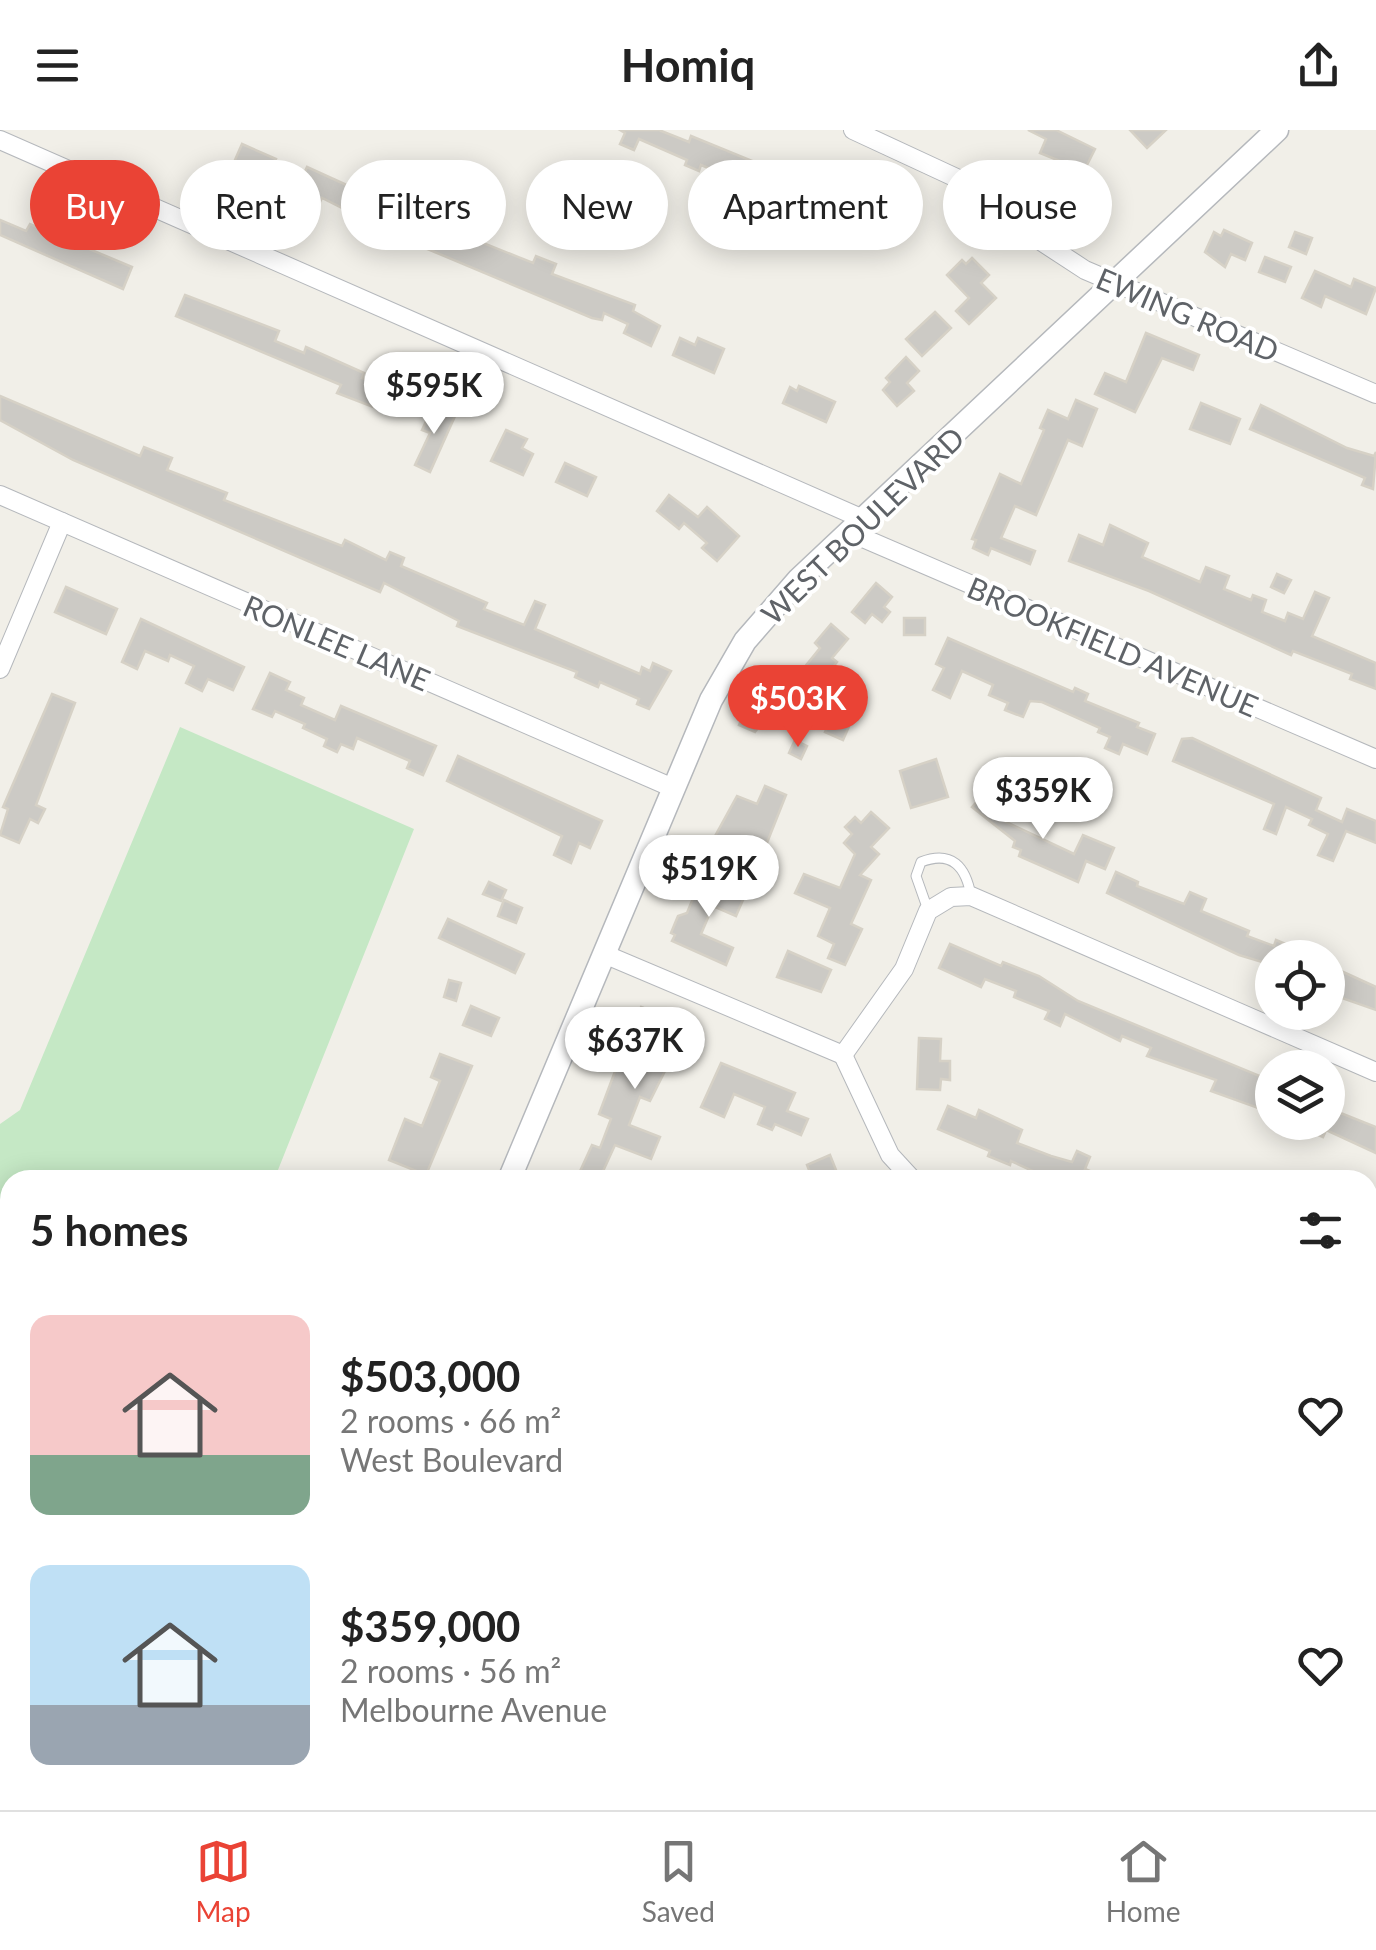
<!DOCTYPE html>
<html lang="en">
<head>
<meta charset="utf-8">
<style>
	:root { --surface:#fff; --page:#f2f2f2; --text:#222; --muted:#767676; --line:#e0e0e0; --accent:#ea4335 }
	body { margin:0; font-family:Lato,sans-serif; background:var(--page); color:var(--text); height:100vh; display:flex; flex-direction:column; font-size:38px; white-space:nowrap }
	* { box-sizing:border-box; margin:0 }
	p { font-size:32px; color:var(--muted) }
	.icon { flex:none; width:55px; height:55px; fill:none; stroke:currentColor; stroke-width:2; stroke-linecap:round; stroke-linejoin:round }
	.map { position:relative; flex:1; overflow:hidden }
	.details { position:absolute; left:0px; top:1040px; width:1378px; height:640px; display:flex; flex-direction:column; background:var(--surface); border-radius:30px 30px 0 0; box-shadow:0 5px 25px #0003 }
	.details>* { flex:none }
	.hud { position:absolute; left:30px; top:30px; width:1318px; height:90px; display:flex; gap:20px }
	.tools { position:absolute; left:1255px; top:810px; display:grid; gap:20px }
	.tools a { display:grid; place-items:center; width:90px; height:90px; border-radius:50%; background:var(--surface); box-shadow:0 5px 25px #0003; font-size:50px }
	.price { position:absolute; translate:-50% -85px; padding:0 22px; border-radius:35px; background:#fff; color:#222; font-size:32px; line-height:65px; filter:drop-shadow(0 2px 5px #0008) }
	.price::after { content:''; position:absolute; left:50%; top:60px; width:30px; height:22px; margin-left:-15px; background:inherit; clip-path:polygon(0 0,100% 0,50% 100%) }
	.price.current { background:var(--accent); color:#fff }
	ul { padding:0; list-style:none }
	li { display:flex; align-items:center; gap:30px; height:250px; padding:0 30px }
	li span { display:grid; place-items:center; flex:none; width:280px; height:200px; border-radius:20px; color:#555 }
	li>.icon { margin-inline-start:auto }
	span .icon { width:120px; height:120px; fill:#fffc; stroke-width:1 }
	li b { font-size:42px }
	h2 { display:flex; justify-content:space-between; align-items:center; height:120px; padding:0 30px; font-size:42px }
	.chip { padding:0 35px; border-radius:45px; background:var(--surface); box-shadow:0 5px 25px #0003; font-size:35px; line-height:90px }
	.chip.current { background:var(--accent); color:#fff }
	header { display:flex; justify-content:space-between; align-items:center; height:130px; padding:0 30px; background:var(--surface); font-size:45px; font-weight:700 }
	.tabs { display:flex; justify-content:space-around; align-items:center; height:140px; border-top:2px solid var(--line); background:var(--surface); font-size:28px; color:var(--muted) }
	.tabs a { display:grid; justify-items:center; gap:5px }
	.tabs .current { color:var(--accent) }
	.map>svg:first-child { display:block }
</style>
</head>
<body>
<header><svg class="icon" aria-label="menu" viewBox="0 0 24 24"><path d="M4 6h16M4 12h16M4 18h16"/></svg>Homiq<svg class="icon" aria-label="share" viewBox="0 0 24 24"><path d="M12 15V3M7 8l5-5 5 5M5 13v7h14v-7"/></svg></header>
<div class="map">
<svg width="1376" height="1680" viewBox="0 0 1376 1680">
	<rect width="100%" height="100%" fill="#f1efe8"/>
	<g fill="#fef7e0">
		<polygon points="0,1659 10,1663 10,1670 25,1670 47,1680 0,1680"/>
		<polygon points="776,1670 824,1670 848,1680 772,1680"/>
	</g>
	<g fill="#c5e8c5">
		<polygon points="180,597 414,699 274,1050 10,1050 10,1411 0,1429 0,994 20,980"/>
		<polygon points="1368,1404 1376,1407 1376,1680 1229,1680 1234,1670 1368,1670"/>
	</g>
	<g fill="#cccac5" stroke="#d6d1c6" stroke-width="2.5">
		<polygon points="620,0 659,0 689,12 691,6 850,71 843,86 830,80 825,92 806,84 808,78 763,60 760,66 731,53 733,48 701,35 699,41 685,35 687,30 639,9 634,20 620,14 625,3"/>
		<polygon points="1028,0 1056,0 1095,19 1084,41 1040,23 1046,9"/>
		<polygon points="1130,0 1166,0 1147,18"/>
		<polygon points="242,14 276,29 265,54 231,39"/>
		<polygon points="307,37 373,67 377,59 385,63 389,56 403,62 400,71 438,87 436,94 533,133 536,126 556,134 552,144 635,175 633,181 660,196 651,216 624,203 628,194 604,183 602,190 592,188 406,110 322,68 320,72 296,62"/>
		<polygon points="705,82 724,90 716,107 697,98"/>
		<polygon points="563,84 580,92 571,112 554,104"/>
		<polygon points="0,90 26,101 30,94 132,137 123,159 0,105"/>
		<polygon points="1224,100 1252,113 1245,130 1231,124 1225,137 1205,122 1214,102 1221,106"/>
		<polygon points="1295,102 1312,108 1306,124 1289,117"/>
		<polygon points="1265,127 1291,137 1285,152 1259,142"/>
		<polygon points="972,128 989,145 981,153 996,168 969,194 956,181 969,168 947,145 962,130 966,134"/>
		<polygon points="1315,141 1351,157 1354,149 1376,158 1366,184 1325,166 1321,177 1302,168"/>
		<polygon points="185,165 279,201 275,211 304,223 306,217 364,243 362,248 382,256 373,277 337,263 341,255 176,186"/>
		<polygon points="935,182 951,198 922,226 906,209"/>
		<polygon points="1146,203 1199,225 1193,240 1162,228 1135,282 1095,264 1105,243 1126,252"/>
		<polygon points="680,208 695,215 698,208 724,219 714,243 673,225"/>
		<polygon points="906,227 919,241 907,253 914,261 897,276 883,260 890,252 886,248"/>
		<polygon points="799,256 835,272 826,292 783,273 790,257 797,261"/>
		<polygon points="0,266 140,326 144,317 172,328 167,340 227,363 224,370 342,416 345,410 386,430 390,422 404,428 401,436 487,473 484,479 524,495 535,471 545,475 535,499 640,544 642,537 650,541 653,533 671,541 649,579 637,574 639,569 600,552 598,557 575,547 577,542 457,496 459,491 384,453 380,462 73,330 0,290"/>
		<polygon points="1076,270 1097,279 1082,316 1068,310 1036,385 1015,376 1001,408 1035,421 1030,434 991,418 988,425 973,418 976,410 972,409 1000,344 1021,354 1044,300 1040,298 1048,280 1068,289"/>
		<polygon points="1201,273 1240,289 1230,314 1190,299"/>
		<polygon points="1261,275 1347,318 1374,326 1376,322 1373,359 1362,355 1365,348 1250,299"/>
		<polygon points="433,276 455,286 430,342 415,335 430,303 422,300"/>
		<polygon points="506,300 527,309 522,318 533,324 523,345 491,331"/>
		<polygon points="565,333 596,347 587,366 556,352"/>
		<polygon points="669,365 698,387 707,377 739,406 717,431 702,418 707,413 684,393 679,399 657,381"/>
		<polygon points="1110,395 1148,413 1142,427 1200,452 1206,437 1229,446 1224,459 1251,470 1253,465 1266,470 1262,482 1285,491 1288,483 1303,489 1315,462 1329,468 1312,506 1376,533 1376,559 1350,549 1352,544 1293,521 1291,525 1149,461 1069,431 1079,405 1103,415"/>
		<polygon points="1277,444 1291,450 1284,463 1271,457"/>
		<polygon points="876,453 892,467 884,477 890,482 882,492 872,484 865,493 852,482"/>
		<polygon points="66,457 117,479 106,504 55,482"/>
		<rect x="904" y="488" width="21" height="17"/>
		<polygon points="141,489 244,537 233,560 208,549 202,561 186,553 194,536 170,525 168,531 145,521 137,539 122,532"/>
		<polygon points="831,494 848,509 832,528 837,532 820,553 806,584 780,573 794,542 799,544 820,518 815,513"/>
		<polygon points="948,508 1073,562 1075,558 1088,564 1085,571 1139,593 1137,597 1155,604 1147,624 1123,614 1119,624 1105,618 1110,607 1098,602 1100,598 1042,572 1030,571 1023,587 1005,580 1008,573 989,565 993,555 962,541 950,568 933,560 944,538 936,534"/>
		<polygon points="270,543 290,552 286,560 304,568 301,575 335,590 341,576 436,616 423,645 407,638 410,631 357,608 353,619 341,614 337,622 324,616 327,609 303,598 305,594 275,581 272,587 253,579"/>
		<polygon points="52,564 75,573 36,675 45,679 38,693 30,689 19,713 0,705 8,679 3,677"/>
		<polygon points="749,572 770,582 755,602 739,595"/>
		<polygon points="836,577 854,585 843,610 825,602"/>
		<polygon points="1192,608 1321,668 1316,680 1342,692 1347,679 1376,691 1376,713 1346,701 1333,731 1318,725 1328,704 1309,695 1312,689 1286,677 1276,704 1264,699 1274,674 1173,631 1182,609"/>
		<polygon points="795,610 807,616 801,629 789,623"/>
		<polygon points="458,626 602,691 590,718 579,713 571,733 554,725 562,706 447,651"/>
		<polygon points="936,629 948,667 911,678 900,641"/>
		<polygon points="765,656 786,665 761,728 743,719 737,732 708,719 737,666 757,674"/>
		<polygon points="988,659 1015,679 1006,692 1074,724 1083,705 1114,718 1105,739 1086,731 1078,752 1019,726 1021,720 1013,717 1015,711 972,677"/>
		<polygon points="871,682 889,698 871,717 879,724 860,745 871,750 851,794 862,799 845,835 828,828 834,814 818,806 830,778 795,763 804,744 840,758 855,724 844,713 852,704 845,697 855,687 861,693"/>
		<polygon points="1116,742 1138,752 1137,756 1184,774 1190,762 1206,769 1201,781 1249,801 1247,806 1274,816 1276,810 1319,828 1272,828 1272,835 1239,825 1107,763"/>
		<polygon points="727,747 749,756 736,786 713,776 701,804 733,818 726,835 672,811 675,805 671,803 678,786 687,783 698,756 719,765"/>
		<polygon points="489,752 506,760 501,771 483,764"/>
		<polygon points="504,770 522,778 516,793 498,786"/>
		<polygon points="448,789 524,824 515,843 439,808"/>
		<polygon points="950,814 1001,836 1003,832 1039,846 1078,871 1272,951 1272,983 1211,961 1216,950 1147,926 1151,918 1122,906 1120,911 1065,884 1060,896 1045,889 1049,881 1014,867 1016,861 985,849 981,857 939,838"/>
		<polygon points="788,821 831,840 821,862 777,847"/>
		<polygon points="1328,835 1376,857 1376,880 1328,863"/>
		<polygon points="449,850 461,853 456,871 444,867"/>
		<polygon points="471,876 499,888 491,906 463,895"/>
		<polygon points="641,877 688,895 650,971 640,967 629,995 660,1007 651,1029 615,1015 599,1050 576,1050 592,1015 600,1018 611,989 599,984 617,936 638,946 651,916 629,907"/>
		<polygon points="919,908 941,909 940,931 950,931 950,950 941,949 940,960 917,959"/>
		<polygon points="440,924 472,936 426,1045 389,1030 405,989 422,996 440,951 431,947"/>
		<polygon points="721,933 795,963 787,981 808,989 801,1005 775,994 772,1000 758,994 765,977 734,964 724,987 701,977"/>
		<polygon points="948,976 976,988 979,980 1022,1000 1017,1013 1051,1026 1072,1032 1077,1021 1090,1027 1085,1039 1111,1050 1052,1050 1011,1031 1010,1035 988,1026 990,1021 938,999"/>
		<polygon points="1328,978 1376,997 1376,1023 1328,1001 1328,996 1323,1007 1290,992 1328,992"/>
		<polygon points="830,1025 840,1050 813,1050 807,1035"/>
	</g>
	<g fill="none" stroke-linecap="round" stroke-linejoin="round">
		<defs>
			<g id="service">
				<path d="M928,780L916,746L921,732C952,720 966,737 971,766"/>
				<polyline points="0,1516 10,1520"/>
				<polyline points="264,1670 291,1680"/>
				<polyline points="375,1670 393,1680"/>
				<polyline points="959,1670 982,1680"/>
				<polyline points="567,1680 569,1670"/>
				<polyline points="789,1680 794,1670"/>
				<polyline points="1056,1680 1060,1670"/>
			</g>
			<g id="minor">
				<polyline points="853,0 965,52 1030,104 1085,140 1376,264"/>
				<polyline points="0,10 863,389"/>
				<polyline points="0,365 673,658"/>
				<polyline points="849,402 1376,629"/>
				<polyline points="0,539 62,392"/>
				<polyline points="604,824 843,925"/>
				<polyline points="843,925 904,839 928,781 951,767 971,766 1376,942"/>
				<polyline points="843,925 890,1025 913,1050"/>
				<polyline points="1368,1249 1376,1253"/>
			</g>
			<g id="tertiary">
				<polyline points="509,1050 711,570 745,511 799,449 1277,0"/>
				<polyline points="245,1680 249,1670"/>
			</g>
		</defs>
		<use href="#service" stroke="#b5b8bc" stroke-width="11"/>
		<use href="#minor" stroke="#b5b8bc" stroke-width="20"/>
		<use href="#tertiary" stroke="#b5b8bc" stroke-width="25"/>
		<polyline stroke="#9cc7a9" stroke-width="2.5" stroke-dasharray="10 5" stroke-linecap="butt" points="443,1680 447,1670"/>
		<use href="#service" stroke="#fff" stroke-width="9"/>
		<use href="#minor" stroke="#fff" stroke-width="18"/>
		<use href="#tertiary" stroke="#fff" stroke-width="22"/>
	</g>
	<g text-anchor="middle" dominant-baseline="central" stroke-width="8" stroke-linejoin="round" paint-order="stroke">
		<g font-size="30" fill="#5f6368" stroke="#fff">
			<text transform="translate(1188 184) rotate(23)">EWING ROAD</text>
			<text transform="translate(862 395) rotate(-44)">WEST BOULEVARD</text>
			<text transform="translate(337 512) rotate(23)">RONLEE LANE</text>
			<text transform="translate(1113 516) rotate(23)">BROOKFIELD AVENUE</text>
		</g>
	</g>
</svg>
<div class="tools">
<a><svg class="icon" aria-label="locate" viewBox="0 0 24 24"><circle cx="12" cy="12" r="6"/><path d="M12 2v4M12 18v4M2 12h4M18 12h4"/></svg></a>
<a><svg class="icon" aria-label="layers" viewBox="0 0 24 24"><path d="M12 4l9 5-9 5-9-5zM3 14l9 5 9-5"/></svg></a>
</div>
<b class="price" style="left:434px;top:307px">$595K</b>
<b class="price current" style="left:798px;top:620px">$503K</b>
<b class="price" style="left:1043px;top:712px">$359K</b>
<b class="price" style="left:709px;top:790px">$519K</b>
<b class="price" style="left:635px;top:962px">$637K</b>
<div class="hud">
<a class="chip current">Buy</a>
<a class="chip">Rent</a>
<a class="chip">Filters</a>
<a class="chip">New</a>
<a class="chip">Apartment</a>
<a class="chip">House</a>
</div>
<section class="details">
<h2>5 homes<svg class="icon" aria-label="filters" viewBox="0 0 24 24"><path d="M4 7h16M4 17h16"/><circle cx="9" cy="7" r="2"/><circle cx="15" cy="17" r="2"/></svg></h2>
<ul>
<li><span style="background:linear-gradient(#f6c9c9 70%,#7fa58c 0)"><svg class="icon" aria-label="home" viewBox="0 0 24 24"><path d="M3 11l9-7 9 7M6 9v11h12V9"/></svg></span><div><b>$503,000</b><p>2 rooms · 66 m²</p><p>West Boulevard</p></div><svg class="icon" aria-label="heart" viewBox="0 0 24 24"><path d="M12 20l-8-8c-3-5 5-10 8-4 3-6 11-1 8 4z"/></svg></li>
<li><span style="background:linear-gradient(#bfe0f5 70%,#9aa5b1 0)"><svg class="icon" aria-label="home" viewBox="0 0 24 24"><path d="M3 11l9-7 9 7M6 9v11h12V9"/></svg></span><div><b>$359,000</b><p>2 rooms · 56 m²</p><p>Melbourne Avenue</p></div><svg class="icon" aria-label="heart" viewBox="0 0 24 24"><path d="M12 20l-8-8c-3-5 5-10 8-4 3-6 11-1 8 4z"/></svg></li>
</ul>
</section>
</div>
<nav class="tabs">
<a class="current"><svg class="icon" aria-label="map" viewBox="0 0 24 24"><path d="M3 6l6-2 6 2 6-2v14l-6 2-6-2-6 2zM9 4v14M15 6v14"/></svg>Map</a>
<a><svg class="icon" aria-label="saved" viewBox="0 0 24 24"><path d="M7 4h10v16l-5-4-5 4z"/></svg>Saved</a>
<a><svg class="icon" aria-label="home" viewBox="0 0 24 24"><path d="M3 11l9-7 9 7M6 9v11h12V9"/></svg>Home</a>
</nav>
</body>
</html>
